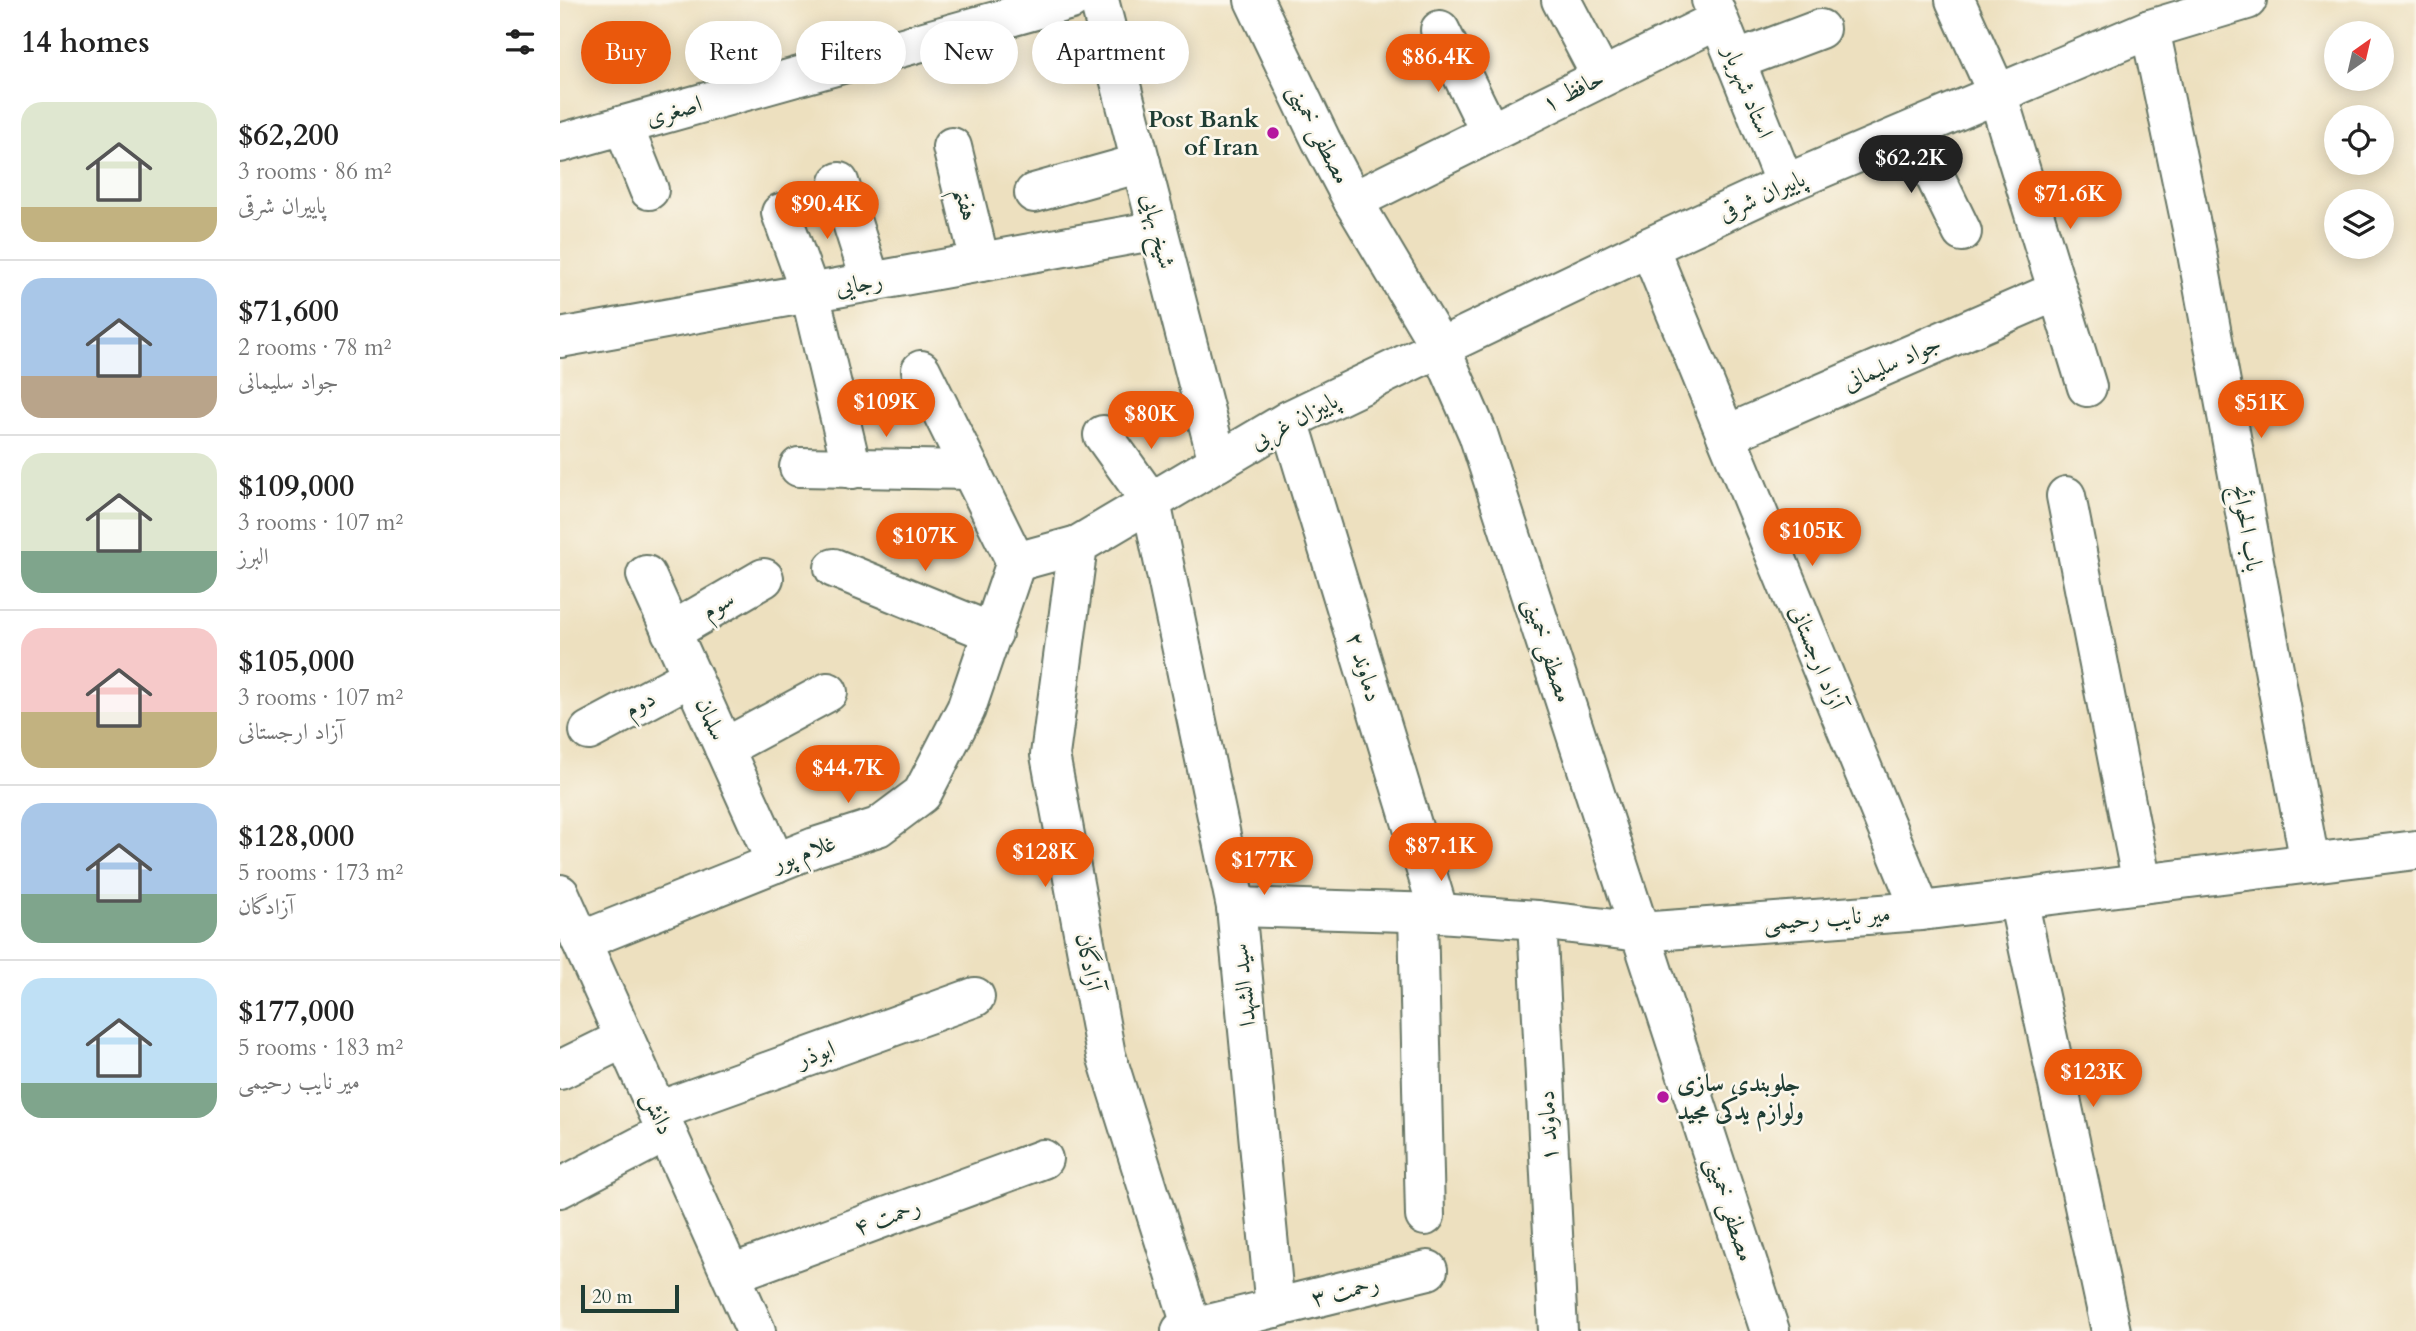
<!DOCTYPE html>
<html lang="en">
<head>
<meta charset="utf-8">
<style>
	:root { --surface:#fff; --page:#f2f2f2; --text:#222; --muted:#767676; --line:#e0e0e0; --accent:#ea580c }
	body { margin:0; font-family:Cardo,Amiri,serif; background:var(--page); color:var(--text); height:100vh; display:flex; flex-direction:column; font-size:26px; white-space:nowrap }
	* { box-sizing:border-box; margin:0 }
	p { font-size:23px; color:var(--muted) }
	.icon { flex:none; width:38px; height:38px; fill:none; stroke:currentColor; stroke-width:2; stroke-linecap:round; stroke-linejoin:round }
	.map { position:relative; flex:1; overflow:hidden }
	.drawer { display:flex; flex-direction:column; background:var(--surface); width:560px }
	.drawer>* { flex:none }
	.banner { position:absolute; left:21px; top:21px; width:665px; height:63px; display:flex; gap:14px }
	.needle { width:46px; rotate:34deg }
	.buttons { position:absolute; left:1764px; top:21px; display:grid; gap:14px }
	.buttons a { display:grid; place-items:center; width:70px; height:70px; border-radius:50%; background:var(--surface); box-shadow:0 4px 18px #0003; font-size:35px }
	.scale { position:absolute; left:21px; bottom:18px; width:98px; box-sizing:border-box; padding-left:7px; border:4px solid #1f3d34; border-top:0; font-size:19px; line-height:24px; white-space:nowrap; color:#1f3d34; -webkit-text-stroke:5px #fbf7ec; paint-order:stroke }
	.price { position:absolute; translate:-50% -60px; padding:0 16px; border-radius:24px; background:var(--accent); color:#fff; font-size:23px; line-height:46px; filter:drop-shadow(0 2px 4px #0008) }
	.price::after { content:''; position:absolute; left:50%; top:42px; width:21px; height:16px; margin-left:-10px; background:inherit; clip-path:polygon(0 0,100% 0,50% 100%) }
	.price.current { background:#222; color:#fff }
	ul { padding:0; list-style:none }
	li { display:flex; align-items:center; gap:21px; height:175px; padding:0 21px }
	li+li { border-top:2px solid var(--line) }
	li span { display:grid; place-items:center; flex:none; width:196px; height:140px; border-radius:21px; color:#555 }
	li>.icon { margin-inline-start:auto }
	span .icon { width:84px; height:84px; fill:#fffc; stroke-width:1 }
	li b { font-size:30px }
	h2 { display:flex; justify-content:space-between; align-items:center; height:84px; padding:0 21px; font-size:30px }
	.tag { padding:0 24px; border-radius:32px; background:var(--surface); box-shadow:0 4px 18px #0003; font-size:24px; line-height:63px }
	.tag.current { background:var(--accent); color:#fff }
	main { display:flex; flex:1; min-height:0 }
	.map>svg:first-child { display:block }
</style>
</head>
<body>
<main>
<section class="drawer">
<h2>14 homes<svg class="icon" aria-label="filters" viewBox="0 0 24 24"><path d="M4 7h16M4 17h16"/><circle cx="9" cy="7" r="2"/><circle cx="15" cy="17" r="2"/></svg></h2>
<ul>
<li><span style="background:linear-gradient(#dfe7d0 75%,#c2b280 0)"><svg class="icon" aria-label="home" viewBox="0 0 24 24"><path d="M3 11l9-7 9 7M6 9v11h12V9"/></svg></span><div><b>$62,200</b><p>3 rooms · 86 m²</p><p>پاییران شرقی</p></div></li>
<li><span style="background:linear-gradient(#a9c7e8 70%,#b9a48a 0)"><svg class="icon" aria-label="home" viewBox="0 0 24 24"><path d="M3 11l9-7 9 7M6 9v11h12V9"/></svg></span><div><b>$71,600</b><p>2 rooms · 78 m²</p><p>جواد سلیمانی</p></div></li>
<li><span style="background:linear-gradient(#dfe7d0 70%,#7fa58c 0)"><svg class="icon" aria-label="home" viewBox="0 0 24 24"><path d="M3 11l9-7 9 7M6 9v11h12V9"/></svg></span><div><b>$109,000</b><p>3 rooms · 107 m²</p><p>البرز</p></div></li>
<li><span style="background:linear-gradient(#f6c9c9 60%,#c2b280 0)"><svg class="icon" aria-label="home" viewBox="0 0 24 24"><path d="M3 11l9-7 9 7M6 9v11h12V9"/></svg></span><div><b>$105,000</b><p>3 rooms · 107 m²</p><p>آزاد ارجستانی</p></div></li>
<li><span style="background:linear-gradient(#a9c7e8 65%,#7fa58c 0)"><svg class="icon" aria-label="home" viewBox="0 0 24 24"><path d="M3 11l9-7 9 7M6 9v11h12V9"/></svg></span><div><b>$128,000</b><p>5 rooms · 173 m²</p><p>آزادگان</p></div></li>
<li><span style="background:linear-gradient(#bfe0f5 75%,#7fa58c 0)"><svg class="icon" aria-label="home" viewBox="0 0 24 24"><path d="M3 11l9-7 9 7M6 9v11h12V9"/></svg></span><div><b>$177,000</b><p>5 rooms · 183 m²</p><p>میر نایب رحیمی</p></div></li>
</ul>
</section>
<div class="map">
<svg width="1856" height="1331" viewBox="0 0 1856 1331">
	<rect width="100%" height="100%" fill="#fbf7ec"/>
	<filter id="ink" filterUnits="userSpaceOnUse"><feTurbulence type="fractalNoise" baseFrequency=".0143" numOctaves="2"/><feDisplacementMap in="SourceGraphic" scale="14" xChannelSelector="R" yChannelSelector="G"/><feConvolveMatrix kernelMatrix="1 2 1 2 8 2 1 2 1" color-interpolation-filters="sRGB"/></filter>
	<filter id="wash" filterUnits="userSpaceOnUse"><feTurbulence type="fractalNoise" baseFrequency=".00686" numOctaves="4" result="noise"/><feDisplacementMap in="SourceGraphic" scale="28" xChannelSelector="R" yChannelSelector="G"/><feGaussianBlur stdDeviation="1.57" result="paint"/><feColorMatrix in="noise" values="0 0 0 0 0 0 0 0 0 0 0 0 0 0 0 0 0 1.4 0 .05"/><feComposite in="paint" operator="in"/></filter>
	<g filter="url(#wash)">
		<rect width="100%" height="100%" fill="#ede0bf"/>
	</g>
	<g filter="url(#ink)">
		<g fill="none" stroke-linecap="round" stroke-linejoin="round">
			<defs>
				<g id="minor">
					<polyline points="539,0 658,462"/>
					<polyline points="1001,0 1041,76"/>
					<polyline points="1151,0 1225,184"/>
					<polyline points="1395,0 1437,93 1527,387"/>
					<polyline points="1590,29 1636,248 1750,863"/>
					<polyline points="880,30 930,132"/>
					<polyline points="1175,61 1260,29"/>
					<polyline points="63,125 89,190"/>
					<polyline points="1353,131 1402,232"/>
					<polyline points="0,143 511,0"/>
					<polyline points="392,147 420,262"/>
					<polyline points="279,182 311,282"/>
					<polyline points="474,193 581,163"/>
					<polyline points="793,201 1158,20"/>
					<polyline points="221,213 250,293 292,469"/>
					<polyline points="1089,247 1361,911"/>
					<polyline points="0,338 598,230"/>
					<polyline points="361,370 456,562"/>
					<polyline points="729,420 879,913"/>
					<polyline points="543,435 591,502 676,907 715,1308"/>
					<polyline points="1166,435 1497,291"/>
					<polyline points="239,467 411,470"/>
					<polyline points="1506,496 1582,884"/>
					<polyline points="456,562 518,545"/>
					<polyline points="274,568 433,633"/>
					<polyline points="86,575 216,863"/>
					<polyline points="111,632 204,578"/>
					<polyline points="29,731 132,676"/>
					<polyline points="164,748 268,692"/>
					<polyline points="0,894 196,1331"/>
					<polyline points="1458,899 1551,1331"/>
					<polyline points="676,907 879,913 977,920 1080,932 1361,911 1856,850"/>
					<polyline points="858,914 865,1216"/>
					<polyline points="977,920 998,1331"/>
					<polyline points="21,941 255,847 318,827 362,794 406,709 456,562"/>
					<polyline points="0,1070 65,1038"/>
					<polyline points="98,1111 415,997"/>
					<polyline points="0,1188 107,1132"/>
					<polyline points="171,1274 483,1159"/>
					<polyline points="632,1328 546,1055 490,755 518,545 729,420 1089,247 1225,184 1590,29 1687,0"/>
					<polyline points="621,1331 868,1270"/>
				</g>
				<polyline id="major" points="694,0 761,140 793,201 881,349 918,434 1210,1331"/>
			</defs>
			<use href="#minor" stroke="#677665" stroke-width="42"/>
			<use href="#major" stroke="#677665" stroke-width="42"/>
			<use href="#minor" stroke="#fff" stroke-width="38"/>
			<use href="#major" stroke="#fff" stroke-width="38"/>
		</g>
	</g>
	<g fill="#b5179e" stroke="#fbf7ec" stroke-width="2.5">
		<circle cx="713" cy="133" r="7"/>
		<circle cx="1103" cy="1097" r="7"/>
	</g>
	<g text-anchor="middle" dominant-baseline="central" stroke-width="5" stroke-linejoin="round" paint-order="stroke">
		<g font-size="24" fill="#1f3d34" stroke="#fbf7ec">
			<text transform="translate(1013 91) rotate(-27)">حافظ ۱</text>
			<text transform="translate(1188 92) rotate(68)">استاد شهریار</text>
			<text transform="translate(114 111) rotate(-16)">اصغری</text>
			<text transform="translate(759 134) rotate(63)">مصطفی خمینی</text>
			<text transform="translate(1202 196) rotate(-24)">پاییران شرقی</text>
			<text transform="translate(406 204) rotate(76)">هفتم</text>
			<text transform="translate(598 231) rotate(76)">شیخ بهایی</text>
			<text transform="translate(299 284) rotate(-10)">رجایی</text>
			<text transform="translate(1332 363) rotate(-24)">جواد سلیمانی</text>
			<text transform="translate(734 421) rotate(-28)">پاییزان غربی</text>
			<text transform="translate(1687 528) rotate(80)">باب الحوائج</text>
			<text transform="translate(158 605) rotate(-30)">سوم</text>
			<text transform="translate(988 650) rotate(72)">مصطفی خمینی</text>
			<text transform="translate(1257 657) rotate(68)">آزاد ارجستانی</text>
			<text transform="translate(804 667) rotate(73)">دماوند ۲</text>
			<text transform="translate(80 704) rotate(-28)">دوم</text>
			<text transform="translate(151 719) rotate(66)">سلمان</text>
			<text transform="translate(244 853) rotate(-20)">غلام پور</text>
			<text transform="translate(1267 918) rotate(-4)">میر نایب رحیمی</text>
			<text transform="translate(529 962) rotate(79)">آزادگان</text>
			<text transform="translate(684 985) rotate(-96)">سید الشهدا</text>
			<text transform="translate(256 1054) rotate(-20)">ابوذر</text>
			<text transform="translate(98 1113) rotate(66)">دانش</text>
			<text transform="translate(988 1126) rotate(-93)">دماوند ۱</text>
			<text transform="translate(1170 1209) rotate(72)">مصطفی خمینی</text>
			<text transform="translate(327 1217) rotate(-20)">رحمت ۴</text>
			<text transform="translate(785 1291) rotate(-14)">رحمت ۳</text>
		</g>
		<g font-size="24" font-weight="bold" fill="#1f3d34" stroke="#fbf7ec" text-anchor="end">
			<text x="699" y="119">Post Bank<tspan x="699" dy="28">of Iran</tspan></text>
			<text x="1117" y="1083" text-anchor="start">جلوبندی سازی<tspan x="1117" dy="28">ولوازم یدکی مجید</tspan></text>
		</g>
	</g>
</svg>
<div class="buttons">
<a><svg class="needle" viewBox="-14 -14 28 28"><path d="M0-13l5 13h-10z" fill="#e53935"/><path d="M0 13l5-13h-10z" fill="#767676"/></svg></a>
<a><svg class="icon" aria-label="locate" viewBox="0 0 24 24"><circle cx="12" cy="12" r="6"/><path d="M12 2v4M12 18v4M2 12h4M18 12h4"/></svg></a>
<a><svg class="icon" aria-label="layers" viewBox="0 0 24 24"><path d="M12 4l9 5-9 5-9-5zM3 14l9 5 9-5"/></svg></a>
</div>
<div class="scale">20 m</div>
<b class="price" style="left:878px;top:94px">$86.4K</b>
<b class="price current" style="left:1351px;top:195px">$62.2K</b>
<b class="price" style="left:1510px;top:231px">$71.6K</b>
<b class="price" style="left:267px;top:241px">$90.4K</b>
<b class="price" style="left:326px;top:439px">$109K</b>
<b class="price" style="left:1701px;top:440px">$51K</b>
<b class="price" style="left:591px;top:451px">$80K</b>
<b class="price" style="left:1252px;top:568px">$105K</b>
<b class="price" style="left:365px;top:573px">$107K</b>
<b class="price" style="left:288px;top:805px">$44.7K</b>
<b class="price" style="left:881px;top:883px">$87.1K</b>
<b class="price" style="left:485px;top:889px">$128K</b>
<b class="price" style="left:704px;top:897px">$177K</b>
<b class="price" style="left:1533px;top:1109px">$123K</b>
<div class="banner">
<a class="tag current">Buy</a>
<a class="tag">Rent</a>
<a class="tag">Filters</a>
<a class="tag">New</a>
<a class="tag">Apartment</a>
</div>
</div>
</main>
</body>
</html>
